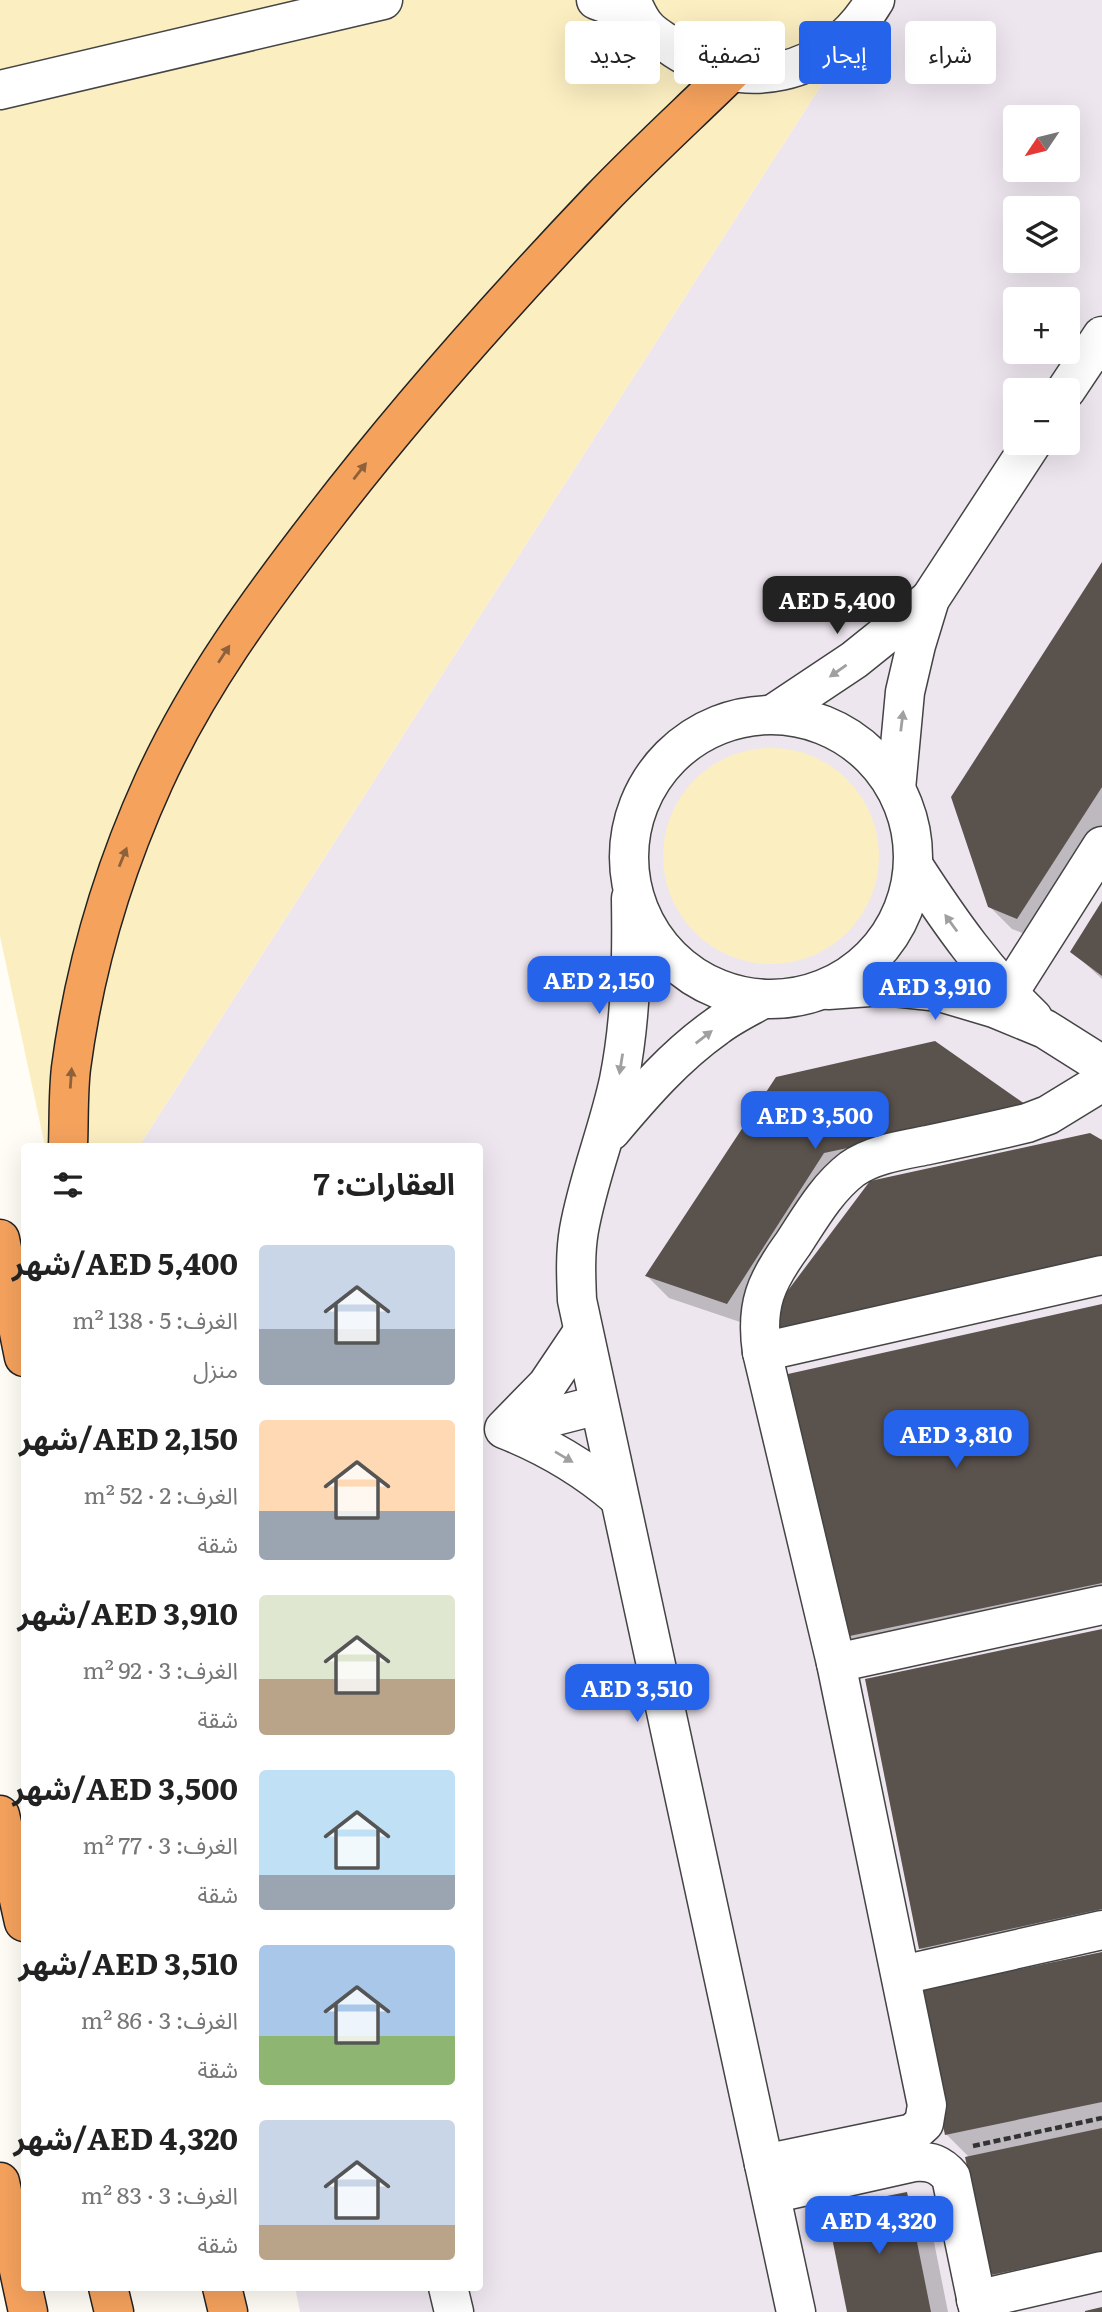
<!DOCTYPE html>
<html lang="ar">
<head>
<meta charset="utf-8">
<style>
	:root { --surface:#fff; --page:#f6f6f6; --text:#222; --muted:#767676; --accent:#2563eb }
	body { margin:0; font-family:Literata,"Noto Sans Arabic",serif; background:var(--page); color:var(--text); direction:rtl; height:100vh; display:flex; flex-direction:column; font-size:26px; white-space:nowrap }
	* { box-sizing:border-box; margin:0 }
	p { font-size:23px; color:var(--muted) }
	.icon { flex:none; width:38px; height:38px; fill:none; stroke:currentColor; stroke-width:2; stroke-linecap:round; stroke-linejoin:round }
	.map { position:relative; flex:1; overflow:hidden; direction:ltr }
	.sheet { position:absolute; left:21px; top:1143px; width:462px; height:1148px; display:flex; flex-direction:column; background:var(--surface); border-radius:7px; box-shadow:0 7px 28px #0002; direction:rtl }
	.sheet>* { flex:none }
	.top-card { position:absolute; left:504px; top:21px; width:492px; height:63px; direction:rtl; display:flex; gap:14px }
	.needle { width:46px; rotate:235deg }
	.fabs { position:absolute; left:1003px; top:105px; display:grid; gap:14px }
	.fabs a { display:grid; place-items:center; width:77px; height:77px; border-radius:7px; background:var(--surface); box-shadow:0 7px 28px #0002; font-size:35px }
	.price { position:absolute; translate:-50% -60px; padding:0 16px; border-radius:14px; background:var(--accent); color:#fff; font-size:23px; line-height:46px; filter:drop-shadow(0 2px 4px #0008) }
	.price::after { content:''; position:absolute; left:50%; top:42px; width:21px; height:16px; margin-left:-10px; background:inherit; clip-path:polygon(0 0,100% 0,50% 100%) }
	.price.on { background:#222; color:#fff }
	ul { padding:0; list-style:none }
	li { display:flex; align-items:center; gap:21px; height:175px; padding:0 28px }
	li span { display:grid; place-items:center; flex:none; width:196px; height:140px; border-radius:7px; color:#555 }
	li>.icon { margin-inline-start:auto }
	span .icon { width:84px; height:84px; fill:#fffc; stroke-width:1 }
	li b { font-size:30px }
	h2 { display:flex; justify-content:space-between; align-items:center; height:84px; padding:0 28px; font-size:30px }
	.tag { padding:0 24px; border-radius:7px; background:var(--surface); box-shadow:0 7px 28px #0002; font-size:24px; line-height:63px }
	.tag.on { background:var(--accent); color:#fff }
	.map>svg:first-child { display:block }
</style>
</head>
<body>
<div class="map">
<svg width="1102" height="2312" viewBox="0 0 1102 2312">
	<rect width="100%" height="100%" fill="#fffdf5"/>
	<path fill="#eee6ef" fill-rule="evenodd" d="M876,0H1102V2312H300L295,2287H480V1146H139ZM1015,117H1068V170H1015ZM1015,208H1068V261H1015ZM1015,299H1068V352H1015ZM1015,390H1068V443H1015Z"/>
	<g fill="#fbeec1">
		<polygon points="0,0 876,0 139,1146 45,1146 0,936"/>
		<circle cx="771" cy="856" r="108"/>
	</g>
	<g fill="#0003">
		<polygon points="1102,565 1102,844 1040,940 1012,929 989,906"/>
		<polygon points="1102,904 1102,979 1072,951"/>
		<polygon points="934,1043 749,1325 669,1298 647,1276"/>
		<polygon points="1102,1306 1102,1609 864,1659 842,1637"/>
		<polygon points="1102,1631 1102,1936 943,1971 921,1948"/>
		<polygon points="1102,1953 1102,2278 1015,2297 992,2274 970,2158 946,2134"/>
		<polygon points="906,2194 929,2217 948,2312 849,2312"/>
	</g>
	<g fill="#5a524d">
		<polygon points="1102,562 1102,787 1017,919 988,907 951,797"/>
		<polygon points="1102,901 1102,976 1070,952"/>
		<polygon points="935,1041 1032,1109 824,1153 727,1304 645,1276 776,1077"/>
		<polygon points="1090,1133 1102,1140 1102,1263 780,1329 774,1309 870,1181"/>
		<polygon points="1102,1304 1102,1583 840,1638 779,1376"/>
		<polygon points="1102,1629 1102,1909 919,1949 865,1679"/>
		<polygon points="1102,1952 1102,2102 945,2135 914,1991"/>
		<polygon points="1102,2128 1102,2252 991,2275 965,2157"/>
		<polygon points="907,2192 931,2312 847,2312 826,2208"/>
		<polygon points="1102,2307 1102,2312 1085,2312 1085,2311"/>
	</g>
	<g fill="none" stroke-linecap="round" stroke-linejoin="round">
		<defs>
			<g id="minor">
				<polyline points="596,0 607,4 645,27"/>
				<path d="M631,0C635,9 640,21 647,28C652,34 661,39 668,44C740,97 830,77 875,0"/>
				<polyline points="0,90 383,0"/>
				<polyline points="1066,390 1102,336"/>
				<polyline points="773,714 854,660 930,599"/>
				<circle cx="771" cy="857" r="142"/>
				<polyline points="896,789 905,692 916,645 930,599 1032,443"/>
				<path d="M915,868C950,922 986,973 1033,1018"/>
				<path d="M631,898C632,959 631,1020 619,1080C608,1131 588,1179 579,1230C575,1253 576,1276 577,1300L796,2312"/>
				<polyline points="828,990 884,986 940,992 994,1008 1045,1029 1102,1065"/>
				<polyline points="1008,994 1102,846"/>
				<path d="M611,1131C643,1093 675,1056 716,1027C730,1016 747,1008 763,999"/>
				<path d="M582,1333L547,1385L504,1429C547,1446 583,1467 618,1497"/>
				<polyline points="762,1352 1102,1275"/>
				<polyline points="505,1429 598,1405"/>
				<polyline points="836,1663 1102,1605"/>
				<polyline points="902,1975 1102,1930"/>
				<path d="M764,2164L913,2133L924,2123L927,2105L836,1663L762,1352C755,1305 766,1281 793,1244C810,1218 827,1188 852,1169C873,1154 903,1150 928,1145C961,1138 994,1131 1027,1123L1048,1115L1102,1082"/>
				<path d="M771,2194L914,2162C931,2161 940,2164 951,2177L979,2312"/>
				<polyline points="448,2287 454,2312"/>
				<polyline points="976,2300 1102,2271"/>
			</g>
			<g id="highway">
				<path d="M68,1146C69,1121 68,1094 71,1068C84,970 113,871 154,781C198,685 258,603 323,519C409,407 503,302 600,200C642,156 687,115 731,72"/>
				<polyline points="0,1239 24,1357"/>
				<polyline points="0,1815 24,1922"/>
				<polyline points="0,2182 28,2312"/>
				<polyline points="108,2287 114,2312"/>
				<polyline points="222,2287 228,2312"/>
			</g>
		</defs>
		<use href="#minor" stroke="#444" stroke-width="41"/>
		<use href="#highway" stroke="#222" stroke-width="41"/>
		<polyline stroke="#333" stroke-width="4.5" stroke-dasharray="7 3.5" stroke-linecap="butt" points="973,2146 1102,2118"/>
		<use href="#minor" stroke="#fff" stroke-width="38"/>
		<use href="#highway" stroke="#f5a25d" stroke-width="38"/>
	</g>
	<defs><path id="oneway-solid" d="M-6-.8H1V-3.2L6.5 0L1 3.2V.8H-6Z" transform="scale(1.75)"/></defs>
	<g fill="#8e613b">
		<use href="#oneway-solid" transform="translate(360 471) rotate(-52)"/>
		<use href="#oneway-solid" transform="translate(224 654) rotate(-57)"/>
		<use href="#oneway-solid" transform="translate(123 857) rotate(-68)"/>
		<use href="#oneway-solid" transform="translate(71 1078) rotate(-86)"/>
	</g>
	<g fill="#a0a0a0">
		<use href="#oneway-solid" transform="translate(838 671) rotate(145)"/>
		<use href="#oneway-solid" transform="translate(902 721) rotate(-83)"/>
		<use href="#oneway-solid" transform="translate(951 923) rotate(-126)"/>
		<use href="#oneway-solid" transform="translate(704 1037) rotate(-38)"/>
		<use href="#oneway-solid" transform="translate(621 1064) rotate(99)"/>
		<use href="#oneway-solid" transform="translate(564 1457) rotate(31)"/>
	</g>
</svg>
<div class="fabs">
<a><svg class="needle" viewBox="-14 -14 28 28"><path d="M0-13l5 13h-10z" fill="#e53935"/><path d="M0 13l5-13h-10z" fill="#767676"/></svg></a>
<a><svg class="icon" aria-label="layers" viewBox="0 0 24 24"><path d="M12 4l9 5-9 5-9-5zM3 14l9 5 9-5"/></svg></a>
<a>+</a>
<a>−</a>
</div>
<b class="price on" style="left:837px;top:636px">AED 5,400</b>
<b class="price" style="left:599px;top:1016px">AED 2,150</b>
<b class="price" style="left:935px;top:1022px">AED 3,910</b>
<b class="price" style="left:815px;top:1151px">AED 3,500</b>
<b class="price" style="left:956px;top:1470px">AED 3,810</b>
<b class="price" style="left:637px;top:1724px">AED 3,510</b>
<b class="price" style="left:879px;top:2256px">AED 4,320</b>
<div class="top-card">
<a class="tag">شراء</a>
<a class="tag on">إيجار</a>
<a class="tag">تصفية</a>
<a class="tag">جديد</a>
</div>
<section class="sheet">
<h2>العقارات: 7<svg class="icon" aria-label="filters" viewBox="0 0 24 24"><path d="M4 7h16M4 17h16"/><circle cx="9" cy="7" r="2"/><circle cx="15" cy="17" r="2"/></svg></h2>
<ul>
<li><span style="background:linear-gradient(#c9d6e8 60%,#9aa5b1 0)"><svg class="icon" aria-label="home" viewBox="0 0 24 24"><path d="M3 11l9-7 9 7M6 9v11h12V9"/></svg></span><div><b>AED 5,400/شهر</b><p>الغرف: 5 · 138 m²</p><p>منزل</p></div></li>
<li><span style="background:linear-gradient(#ffd9b3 65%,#9aa5b1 0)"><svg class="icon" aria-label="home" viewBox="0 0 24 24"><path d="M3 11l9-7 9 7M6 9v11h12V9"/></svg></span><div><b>AED 2,150/شهر</b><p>الغرف: 2 · 52 m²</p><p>شقة</p></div></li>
<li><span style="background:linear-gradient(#dfe7d0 60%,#b9a48a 0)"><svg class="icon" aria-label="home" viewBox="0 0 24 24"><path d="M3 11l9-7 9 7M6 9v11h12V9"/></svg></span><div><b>AED 3,910/شهر</b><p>الغرف: 3 · 92 m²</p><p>شقة</p></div></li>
<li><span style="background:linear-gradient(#bfe0f5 75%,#9aa5b1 0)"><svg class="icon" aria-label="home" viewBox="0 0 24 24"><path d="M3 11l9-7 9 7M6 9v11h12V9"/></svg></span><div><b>AED 3,500/شهر</b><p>الغرف: 3 · 77 m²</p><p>شقة</p></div></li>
<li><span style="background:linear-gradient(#a9c7e8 65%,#8fb573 0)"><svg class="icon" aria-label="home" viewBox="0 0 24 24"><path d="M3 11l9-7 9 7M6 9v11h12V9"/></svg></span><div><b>AED 3,510/شهر</b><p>الغرف: 3 · 86 m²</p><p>شقة</p></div></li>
<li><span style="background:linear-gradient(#c9d6e8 75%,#b9a48a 0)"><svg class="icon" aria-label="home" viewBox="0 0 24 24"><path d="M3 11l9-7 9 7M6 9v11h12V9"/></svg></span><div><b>AED 4,320/شهر</b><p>الغرف: 3 · 83 m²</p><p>شقة</p></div></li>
</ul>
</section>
</div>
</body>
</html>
